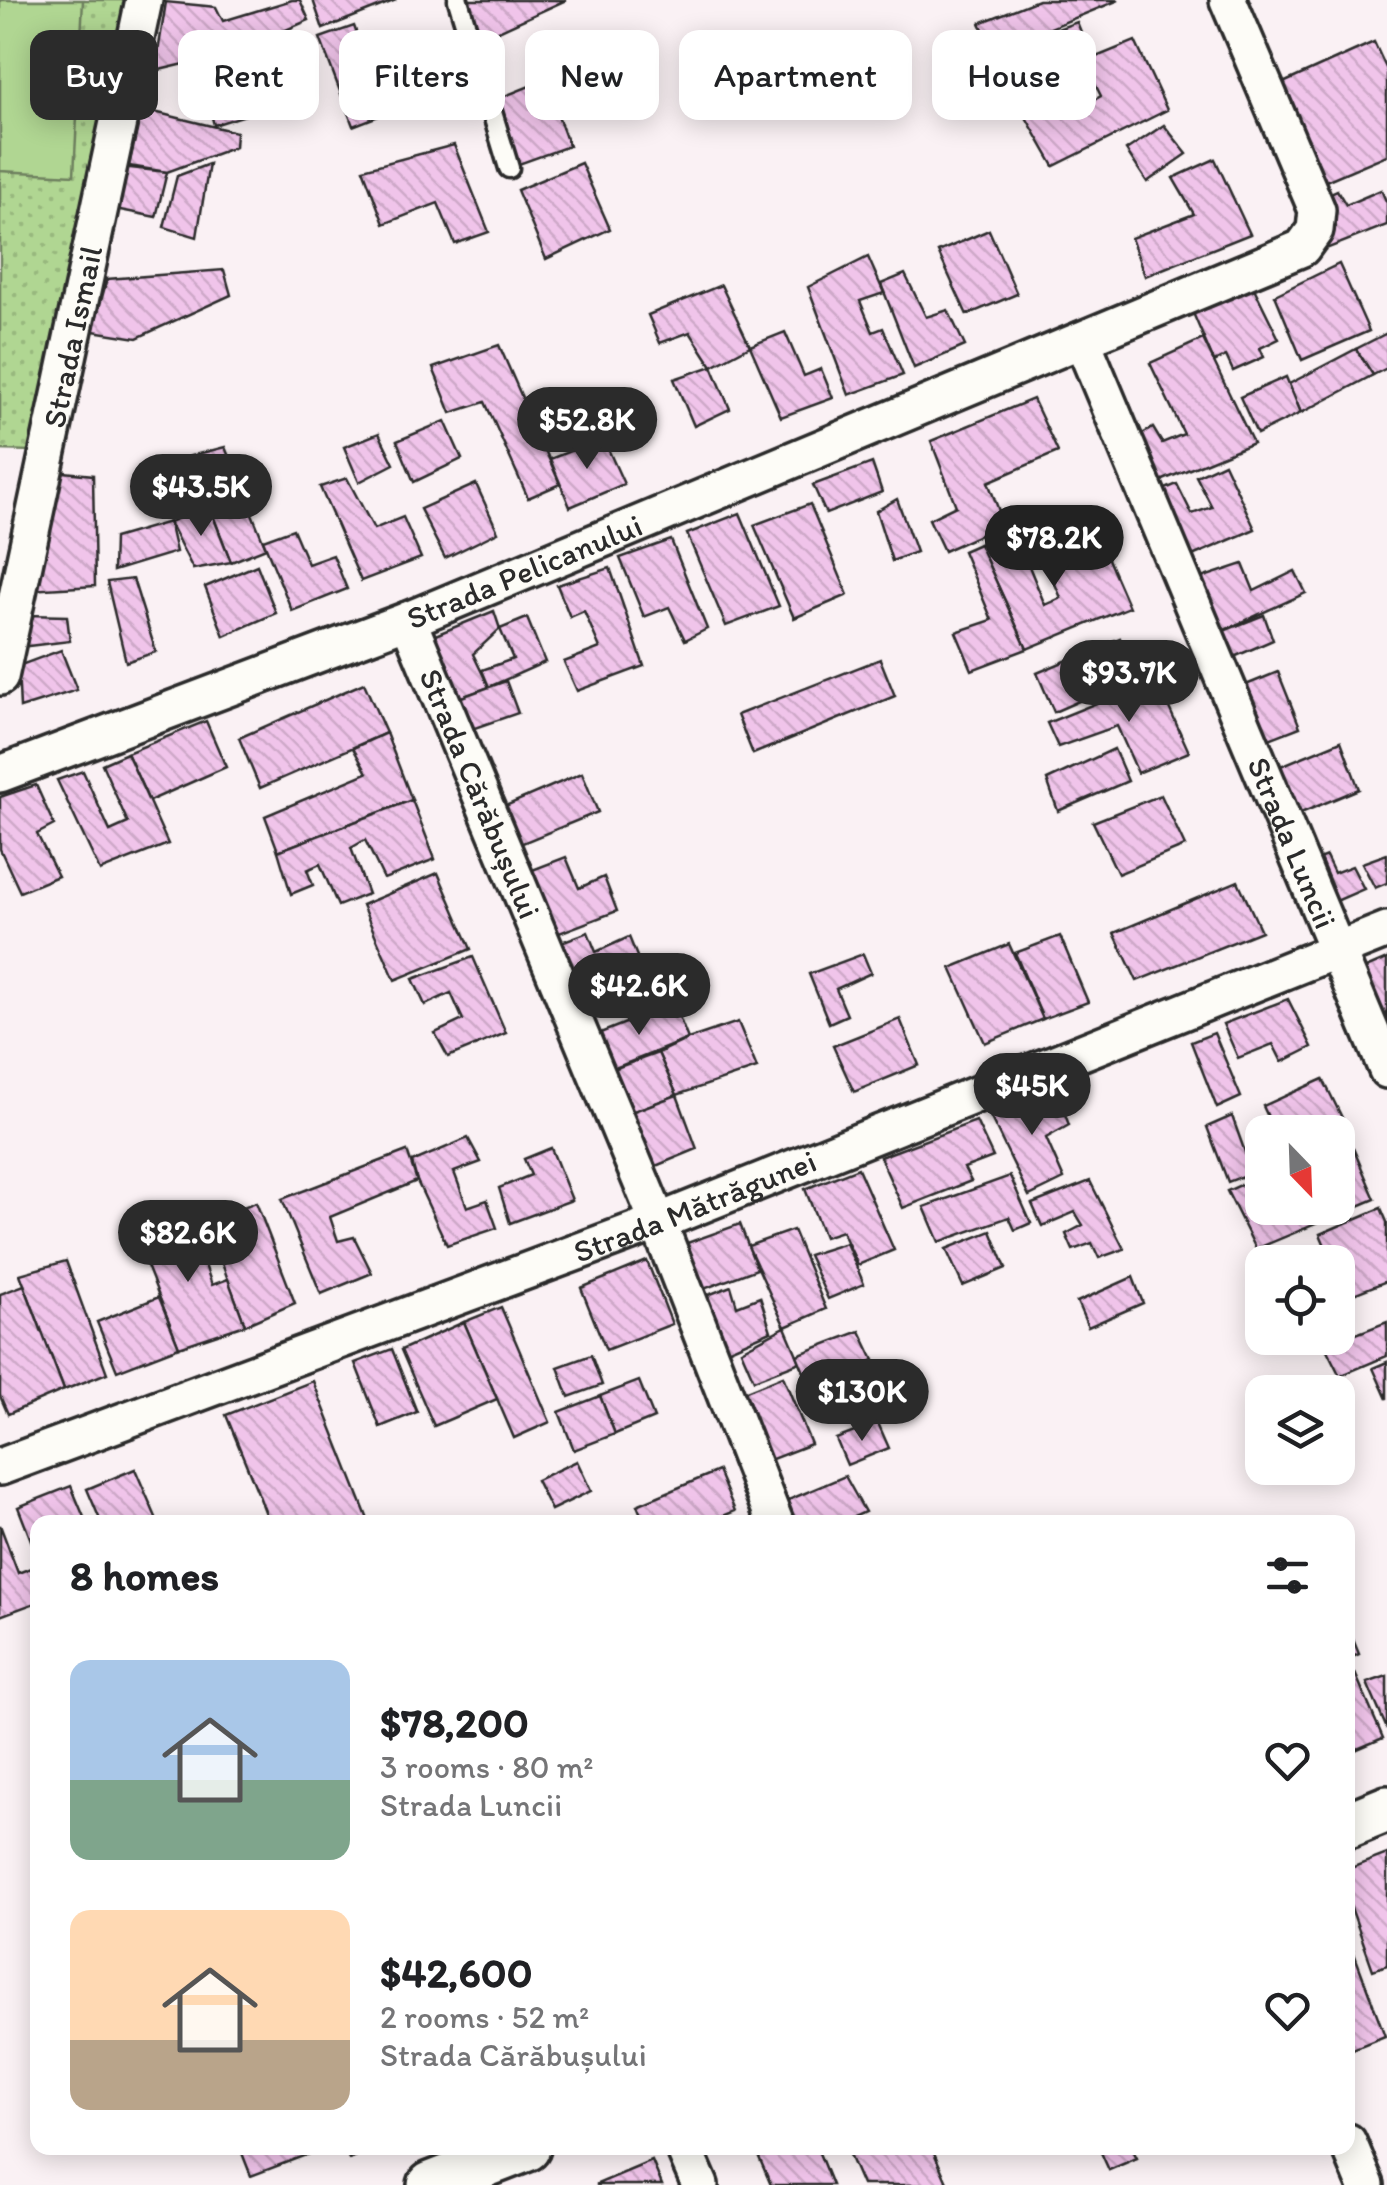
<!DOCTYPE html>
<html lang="en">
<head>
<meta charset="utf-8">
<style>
	:root { --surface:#fff; --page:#f6f6f6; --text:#202124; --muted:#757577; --accent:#2b2b2b }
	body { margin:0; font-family:Itim,sans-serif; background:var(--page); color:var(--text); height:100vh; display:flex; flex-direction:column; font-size:38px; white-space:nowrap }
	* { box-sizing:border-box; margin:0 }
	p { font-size:32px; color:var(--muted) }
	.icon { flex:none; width:55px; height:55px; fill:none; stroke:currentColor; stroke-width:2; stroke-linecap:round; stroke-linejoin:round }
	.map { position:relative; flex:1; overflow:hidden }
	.details { position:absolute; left:30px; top:1515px; width:1325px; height:640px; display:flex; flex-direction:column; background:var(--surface); border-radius:20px; box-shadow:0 5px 25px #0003 }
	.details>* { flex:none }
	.guide { position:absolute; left:30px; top:30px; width:1328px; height:90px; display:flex; gap:20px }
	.needle { width:65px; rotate:157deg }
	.tools { position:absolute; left:1245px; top:1115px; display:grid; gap:20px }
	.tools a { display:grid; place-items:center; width:110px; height:110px; border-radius:20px; background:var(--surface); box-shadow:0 5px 25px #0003; font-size:50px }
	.price { position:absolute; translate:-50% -85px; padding:0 22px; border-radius:35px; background:var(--accent); color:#fff; font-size:32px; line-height:65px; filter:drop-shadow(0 2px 5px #0008) }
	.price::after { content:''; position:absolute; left:50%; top:60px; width:30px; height:22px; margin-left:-15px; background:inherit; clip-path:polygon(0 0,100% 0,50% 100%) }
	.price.selected { background:#222; color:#fff }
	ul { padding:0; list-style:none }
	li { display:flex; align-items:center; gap:30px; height:250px; padding:0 40px }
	li span { display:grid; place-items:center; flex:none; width:280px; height:200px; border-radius:20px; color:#555 }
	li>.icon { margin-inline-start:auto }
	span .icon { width:120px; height:120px; fill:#fffc; stroke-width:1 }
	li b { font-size:42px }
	h2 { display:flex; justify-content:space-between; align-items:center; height:120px; padding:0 40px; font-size:42px }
	.chip { padding:0 35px; border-radius:20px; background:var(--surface); box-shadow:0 5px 25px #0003; font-size:35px; line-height:90px }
	.chip.selected { background:var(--accent); color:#fff }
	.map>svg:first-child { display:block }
</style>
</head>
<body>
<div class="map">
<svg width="1387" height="2185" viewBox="0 0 1387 2185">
	<defs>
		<pattern id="grass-dots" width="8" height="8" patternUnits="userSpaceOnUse" patternTransform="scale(2.5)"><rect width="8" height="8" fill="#b0d692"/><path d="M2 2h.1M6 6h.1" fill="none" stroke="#98b87e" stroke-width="1.8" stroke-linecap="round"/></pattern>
		<pattern id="building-back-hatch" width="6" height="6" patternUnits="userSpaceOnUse" patternTransform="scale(2.5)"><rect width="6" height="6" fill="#f0c4ea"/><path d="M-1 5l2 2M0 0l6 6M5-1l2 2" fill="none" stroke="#cea9c9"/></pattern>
	</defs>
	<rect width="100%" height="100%" fill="#faf1f4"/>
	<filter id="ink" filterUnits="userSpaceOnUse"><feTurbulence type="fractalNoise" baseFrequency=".01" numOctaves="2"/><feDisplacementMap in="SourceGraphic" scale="20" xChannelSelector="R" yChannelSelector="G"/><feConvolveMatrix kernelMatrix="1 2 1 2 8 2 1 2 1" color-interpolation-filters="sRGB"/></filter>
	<g filter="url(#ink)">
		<polygon fill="url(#grass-dots)" stroke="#6e805e" stroke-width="2.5" points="0,0 127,0 31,451 0,450"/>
		<polygon fill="#b0d692" stroke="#6e805e" stroke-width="2.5" points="0,0 83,0 74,175 0,171"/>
		<g fill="url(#building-back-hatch)" stroke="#2b2b2b" stroke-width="2.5">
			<polygon points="292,0 300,0 309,20 232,53 249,114 214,125 197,61 155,71 166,2 216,7 223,21"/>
			<polygon points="313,0 396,0 323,29"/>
			<polygon points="468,0 566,0 479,40"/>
			<polygon points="1038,0 1119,0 994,51 980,23"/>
			<polygon points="1077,22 1087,47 995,82 982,56"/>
			<polygon points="354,26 362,48 411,30 438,93 353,126 320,38"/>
			<polygon points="591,31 614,88 556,111 569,146 519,164 497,99 550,78 541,54"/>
			<polygon points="1135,41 1167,110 1054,166 1023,112 1051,94 1064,117 1101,96 1084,62"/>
			<polygon points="1374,42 1387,70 1387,155 1314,186 1272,88"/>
			<polygon points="142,109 236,132 235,147 167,172 129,166"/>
			<polygon points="1164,125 1187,154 1147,182 1126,150"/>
			<polygon points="454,145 489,232 455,244 438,203 384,224 363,169"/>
			<polygon points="1215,159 1250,234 1145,276 1131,238 1194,214 1173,178"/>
			<polygon points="581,163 610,229 546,259 517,190"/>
			<polygon points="209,164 197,237 164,227 177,176"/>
			<polygon points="121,167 167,172 156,217 115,209"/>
			<polygon points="1337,190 1346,205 1381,190 1387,203 1387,225 1321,251 1319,198"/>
			<polygon points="989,230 1017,294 967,315 938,252"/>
			<polygon points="868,257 884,293 860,301 873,332 883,328 903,375 849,395 808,287"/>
			<polygon points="1339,264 1369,331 1302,360 1275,295"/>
			<polygon points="224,270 231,295 137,338 93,331 107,279"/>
			<polygon points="905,274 926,317 948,310 965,346 914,368 881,284"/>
			<polygon points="721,285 750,346 712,366 690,332 660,343 648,315"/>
			<polygon points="1253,286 1279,339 1260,348 1264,357 1233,371 1226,356 1214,362 1193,313"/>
			<polygon points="785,332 804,376 821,369 833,398 781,417 750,346"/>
			<polygon points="1387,333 1387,368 1373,375 1356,349"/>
			<polygon points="1203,339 1253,443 1151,485 1133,439 1153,428 1162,443 1184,434 1150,363"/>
			<polygon points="499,345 560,484 528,498 485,402 451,413 433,368"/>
			<polygon points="1356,349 1373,375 1301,413 1289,384"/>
			<polygon points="712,366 730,409 694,426 674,379"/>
			<polygon points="1286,377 1301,413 1257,434 1240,397"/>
			<polygon points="595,396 605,421 551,447 537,421"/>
			<polygon points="1033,399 1058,452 988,482 1004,524 944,551 929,519 956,506 931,441"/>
			<polygon points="445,421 462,459 414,482 397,441"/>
			<polygon points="379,433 394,464 359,482 344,447"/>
			<polygon points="603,438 624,484 570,507 550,459"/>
			<polygon points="225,447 266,548 231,562 190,456"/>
			<polygon points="872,463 882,492 826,514 813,485"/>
			<polygon points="1224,463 1255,529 1183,560 1156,493 1177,484 1192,514 1212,507 1196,476"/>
			<polygon points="54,471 93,475 95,586 29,590"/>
			<polygon points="347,478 374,529 403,517 421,558 361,581 320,487"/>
			<polygon points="476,484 498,532 445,558 420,509"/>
			<polygon points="897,499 916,552 892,561 876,511"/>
			<polygon points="810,504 848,595 794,618 754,525"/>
			<polygon points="209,506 231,562 193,569 169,522"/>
			<polygon points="740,513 779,606 726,626 687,534"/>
			<polygon points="169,522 176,552 113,571 114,538"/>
			<polygon points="293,529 308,564 333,555 347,589 292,611 263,540"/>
			<polygon points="1014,530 1045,605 1061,598 1048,567 1101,543 1129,607 1027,649 979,544"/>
			<polygon points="671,540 707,629 685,640 669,607 644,617 620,558"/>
			<polygon points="979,544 1027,649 972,670 956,632 992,620 963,551"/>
			<polygon points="1243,564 1254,591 1295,571 1306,593 1216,634 1192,581"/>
			<polygon points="257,565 276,613 224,636 205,587"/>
			<polygon points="610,568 644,666 577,691 564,662 600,648 584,611 570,617 557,585"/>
			<polygon points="133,579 156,652 126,662 107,582"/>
			<polygon points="494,611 500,629 473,654 489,687 456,699 428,638"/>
			<polygon points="26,615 67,616 70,641 20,647"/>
			<polygon points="1264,615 1273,640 1227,660 1216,634"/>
			<polygon points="527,618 545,662 489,687 482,670 513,659 500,629"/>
			<polygon points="1120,638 1136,676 1054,712 1037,673"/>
			<polygon points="61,650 77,690 20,708 18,666"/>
			<polygon points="880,659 895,696 753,754 737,715"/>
			<polygon points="1278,672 1300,727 1259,743 1236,689"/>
			<polygon points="1156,679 1189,752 1138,773 1117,726 1058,747 1047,723"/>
			<polygon points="506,681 518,713 469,730 456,699"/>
			<polygon points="364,683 386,733 260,788 239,738"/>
			<polygon points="206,721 226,767 149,801 127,753"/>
			<polygon points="386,733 412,800 278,851 265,816 367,773 353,748"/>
			<polygon points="1341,741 1359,789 1291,817 1271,770"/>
			<polygon points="1114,749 1128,781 1058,811 1047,780"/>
			<polygon points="127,753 168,844 100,871 57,780 83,771 110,831 128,823 102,764"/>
			<polygon points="582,773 598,812 513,847 496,810"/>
			<polygon points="36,785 54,825 37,834 58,876 20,892 0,849 0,797"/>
			<polygon points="1161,795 1185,846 1118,874 1093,822"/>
			<polygon points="412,800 435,859 384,879 365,840 351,848 368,894 338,906 320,864 307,870 313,885 291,894 278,851"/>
			<polygon points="1387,854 1387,883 1375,888 1362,863"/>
			<polygon points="1326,856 1334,873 1352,866 1364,889 1327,905 1311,862"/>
			<polygon points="566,857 579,888 604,877 617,911 549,937 522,874"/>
			<polygon points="438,873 471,949 395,980 362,905"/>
			<polygon points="1238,881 1261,931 1137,981 1114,933"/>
			<polygon points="588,932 596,952 629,937 647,981 578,1006 553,945"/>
			<polygon points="1060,936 1088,1002 1043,1019 1015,953"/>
			<polygon points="1009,944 1043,1019 985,1043 951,968"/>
			<polygon points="863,954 871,973 836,989 847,1015 829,1023 809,974"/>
			<polygon points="473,957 506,1033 448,1057 435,1033 463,1020 451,993 425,1005 413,979"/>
			<polygon points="1387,959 1387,1017 1373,1024 1352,974"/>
			<polygon points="1288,999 1312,1047 1282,1062 1273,1044 1238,1058 1223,1024"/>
			<polygon points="674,1004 688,1039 605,1072 590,1037"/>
			<polygon points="900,1019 919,1065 854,1092 833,1046"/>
			<polygon points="738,1022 757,1068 677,1095 658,1053 688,1039"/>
			<polygon points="1214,1033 1241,1097 1217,1108 1191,1042"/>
			<polygon points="658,1053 677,1095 623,1115 605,1072"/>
			<polygon points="1323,1079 1351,1136 1338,1141 1338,1132 1275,1132 1263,1106"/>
			<polygon points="1055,1088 1069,1125 1046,1138 1064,1179 1029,1196 989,1114"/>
			<polygon points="677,1095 697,1149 646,1170 623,1115"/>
			<polygon points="1232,1116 1246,1155 1262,1147 1262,1169 1228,1182 1207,1127"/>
			<polygon points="976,1121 993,1157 964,1168 971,1181 903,1208 880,1157"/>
			<polygon points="468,1138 481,1162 454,1172 467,1207 487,1200 497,1228 447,1245 417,1181 412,1162"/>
			<polygon points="551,1148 572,1200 510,1223 499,1188 531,1175 524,1159"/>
			<polygon points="1353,1148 1375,1199 1256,1249 1227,1191 1254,1179 1262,1199 1262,1208 1266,1208 1270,1215 1289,1208 1338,1208 1338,1154"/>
			<polygon points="407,1151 417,1181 330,1217 338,1241 354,1237 372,1273 321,1294 282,1199"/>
			<polygon points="858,1168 894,1250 858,1265 842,1231 824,1237 805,1189"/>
			<polygon points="1010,1176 1031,1223 1015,1230 1009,1217 939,1242 924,1207"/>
			<polygon points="1090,1181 1124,1249 1099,1258 1092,1243 1073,1250 1066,1234 1083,1225 1075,1212 1042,1226 1032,1204"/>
			<polygon points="256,1202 295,1303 245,1325 206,1221"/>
			<polygon points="1381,1208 1387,1222 1387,1281 1346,1297 1338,1276 1338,1262 1332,1262 1320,1234"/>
			<polygon points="188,1216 212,1285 228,1279 245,1325 179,1347 136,1238"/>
			<polygon points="740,1224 757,1269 696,1292 685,1265 694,1262 687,1243"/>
			<polygon points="793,1230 826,1309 785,1327 748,1246"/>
			<polygon points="991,1231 1006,1268 963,1286 946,1249"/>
			<polygon points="846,1243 864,1284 828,1299 808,1255"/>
			<polygon points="1312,1247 1318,1262 1274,1262"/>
			<polygon points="66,1261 107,1373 64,1390 20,1274"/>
			<polygon points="647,1261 672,1324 606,1350 581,1288"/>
			<polygon points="1133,1277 1143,1303 1088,1327 1077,1302"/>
			<polygon points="24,1285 64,1390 8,1414 0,1396 0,1294"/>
			<polygon points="731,1286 737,1306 760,1297 771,1331 718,1354 698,1299"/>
			<polygon points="159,1297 179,1347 117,1371 97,1322"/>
			<polygon points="501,1307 550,1422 514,1438 464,1322"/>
			<polygon points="464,1322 497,1399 434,1426 401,1350"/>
			<polygon points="1387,1322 1387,1356 1340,1376 1325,1346"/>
			<polygon points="785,1327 800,1362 754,1380 741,1350"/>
			<polygon points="860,1331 874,1360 810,1387 797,1355"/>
			<polygon points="392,1349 417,1412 380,1427 355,1363"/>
			<polygon points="591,1355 602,1385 569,1397 558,1367"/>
			<polygon points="1387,1362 1387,1399 1373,1368"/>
			<polygon points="783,1376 811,1444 762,1463 734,1396"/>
			<polygon points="851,1377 866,1414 841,1424 827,1387"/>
			<polygon points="313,1381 369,1522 269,1522 258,1493 226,1415"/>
			<polygon points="639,1381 654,1418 615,1434 600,1396"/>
			<polygon points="600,1396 615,1434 574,1450 559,1412"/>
			<polygon points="878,1423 889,1448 847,1465 836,1439"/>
			<polygon points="577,1461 591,1491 551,1510 536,1480"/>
			<polygon points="135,1469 158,1522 101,1522 87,1489"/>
			<polygon points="718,1471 735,1511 709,1522 644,1522 637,1505"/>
			<polygon points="845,1476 865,1512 843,1522 786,1522 779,1504"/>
			<polygon points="71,1486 86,1522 38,1522 36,1553 18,1507"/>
			<polygon points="0,1525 18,1573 38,1565 38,1602 0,1616"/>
			<polygon points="1348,1627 1359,1654 1348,1659"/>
			<polygon points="1355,1673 1383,1738 1348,1753 1348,1676"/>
			<polygon points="1387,1676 1387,1729 1367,1683"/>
			<polygon points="1387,1854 1387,1965 1373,1970 1348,1899 1348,1869"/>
			<polygon points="1348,1937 1385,2036 1348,2051"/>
			<polygon points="240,2148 313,2148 314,2152 251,2176"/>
			<polygon points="343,2148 380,2148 349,2160"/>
			<polygon points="755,2148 817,2148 832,2185 771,2185"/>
			<polygon points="846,2148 932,2148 948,2185 862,2185"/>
			<polygon points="1099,2148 1132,2148 1137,2158 1109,2170"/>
			<polygon points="652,2161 662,2185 597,2185 597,2184"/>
		</g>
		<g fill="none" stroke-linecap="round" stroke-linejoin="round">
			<defs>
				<polyline id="service" points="458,0 509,168"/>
				<g id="minor">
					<path id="s1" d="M1082,340L1387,1070"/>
					<path id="s2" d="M408,620L658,1222L775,1522"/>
					<path id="s3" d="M0,677L144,0"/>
					<path id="s4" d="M0,774L408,620L1302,248L1315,230L1317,210L1228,0"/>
					<path id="s5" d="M0,1467L658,1222L1387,930"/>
					<polyline points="1348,2142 1366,2185"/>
					<polyline points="684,2148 700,2185"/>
				</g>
				<g id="tertiary">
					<polyline points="1348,1825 1387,1809"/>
					<polyline points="431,2185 527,2148"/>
				</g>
			</defs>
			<use href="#service" stroke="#2b2b2b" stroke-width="25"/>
			<use href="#minor" stroke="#2b2b2b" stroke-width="42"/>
			<use href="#tertiary" stroke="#2b2b2b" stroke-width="52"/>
			<use href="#service" stroke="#fdfcf7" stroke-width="18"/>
			<use href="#minor" stroke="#fdfcf7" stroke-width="35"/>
			<use href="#tertiary" stroke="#fdfcf7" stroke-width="45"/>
		</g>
	</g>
	<g text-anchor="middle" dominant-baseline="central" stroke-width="10" stroke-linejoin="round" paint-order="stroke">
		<g font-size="32" fill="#2b2b2b" stroke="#fdfcf7">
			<text stroke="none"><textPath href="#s3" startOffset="348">Strada Ismail</textPath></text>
			<text stroke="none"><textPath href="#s4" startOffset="562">Strada Pelicanului</textPath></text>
			<text stroke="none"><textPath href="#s2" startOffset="188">Strada Cărăbușului</textPath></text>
			<text stroke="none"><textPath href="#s1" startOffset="545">Strada Luncii</textPath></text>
			<text stroke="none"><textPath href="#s5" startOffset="742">Strada Mătrăgunei</textPath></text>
		</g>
	</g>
</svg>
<div class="tools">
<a><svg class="needle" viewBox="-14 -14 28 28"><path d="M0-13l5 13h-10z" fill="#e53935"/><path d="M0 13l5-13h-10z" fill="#757577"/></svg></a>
<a><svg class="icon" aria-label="locate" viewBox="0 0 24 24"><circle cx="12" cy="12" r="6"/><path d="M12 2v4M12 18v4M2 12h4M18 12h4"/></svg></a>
<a><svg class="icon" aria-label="layers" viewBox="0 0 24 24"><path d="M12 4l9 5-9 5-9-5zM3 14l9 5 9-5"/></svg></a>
</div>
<b class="price" style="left:587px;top:472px">$52.8K</b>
<b class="price" style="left:201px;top:539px">$43.5K</b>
<b class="price selected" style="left:1054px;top:590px">$78.2K</b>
<b class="price" style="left:1129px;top:725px">$93.7K</b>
<b class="price" style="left:639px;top:1038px">$42.6K</b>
<b class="price" style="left:1032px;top:1138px">$45K</b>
<b class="price" style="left:188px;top:1285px">$82.6K</b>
<b class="price" style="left:862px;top:1444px">$130K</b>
<div class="guide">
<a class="chip selected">Buy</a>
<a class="chip">Rent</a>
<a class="chip">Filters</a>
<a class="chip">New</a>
<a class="chip">Apartment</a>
<a class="chip">House</a>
</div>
<section class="details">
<h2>8 homes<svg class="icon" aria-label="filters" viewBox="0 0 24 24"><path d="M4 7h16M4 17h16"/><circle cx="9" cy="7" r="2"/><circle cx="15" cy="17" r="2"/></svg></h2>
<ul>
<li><span style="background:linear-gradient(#a9c7e8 60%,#7fa58c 0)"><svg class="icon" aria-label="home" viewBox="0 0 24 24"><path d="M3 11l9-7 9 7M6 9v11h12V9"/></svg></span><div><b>$78,200</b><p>3 rooms · 80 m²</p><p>Strada Luncii</p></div><svg class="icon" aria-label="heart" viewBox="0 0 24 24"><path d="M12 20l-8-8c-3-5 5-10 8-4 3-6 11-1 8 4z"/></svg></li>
<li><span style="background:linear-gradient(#ffd9b3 65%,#b9a48a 0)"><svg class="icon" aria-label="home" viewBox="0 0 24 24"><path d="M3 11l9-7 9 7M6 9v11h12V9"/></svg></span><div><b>$42,600</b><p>2 rooms · 52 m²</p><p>Strada Cărăbușului</p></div><svg class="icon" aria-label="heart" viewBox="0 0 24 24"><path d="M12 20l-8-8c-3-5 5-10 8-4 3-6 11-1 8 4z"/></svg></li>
</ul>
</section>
</div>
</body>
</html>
